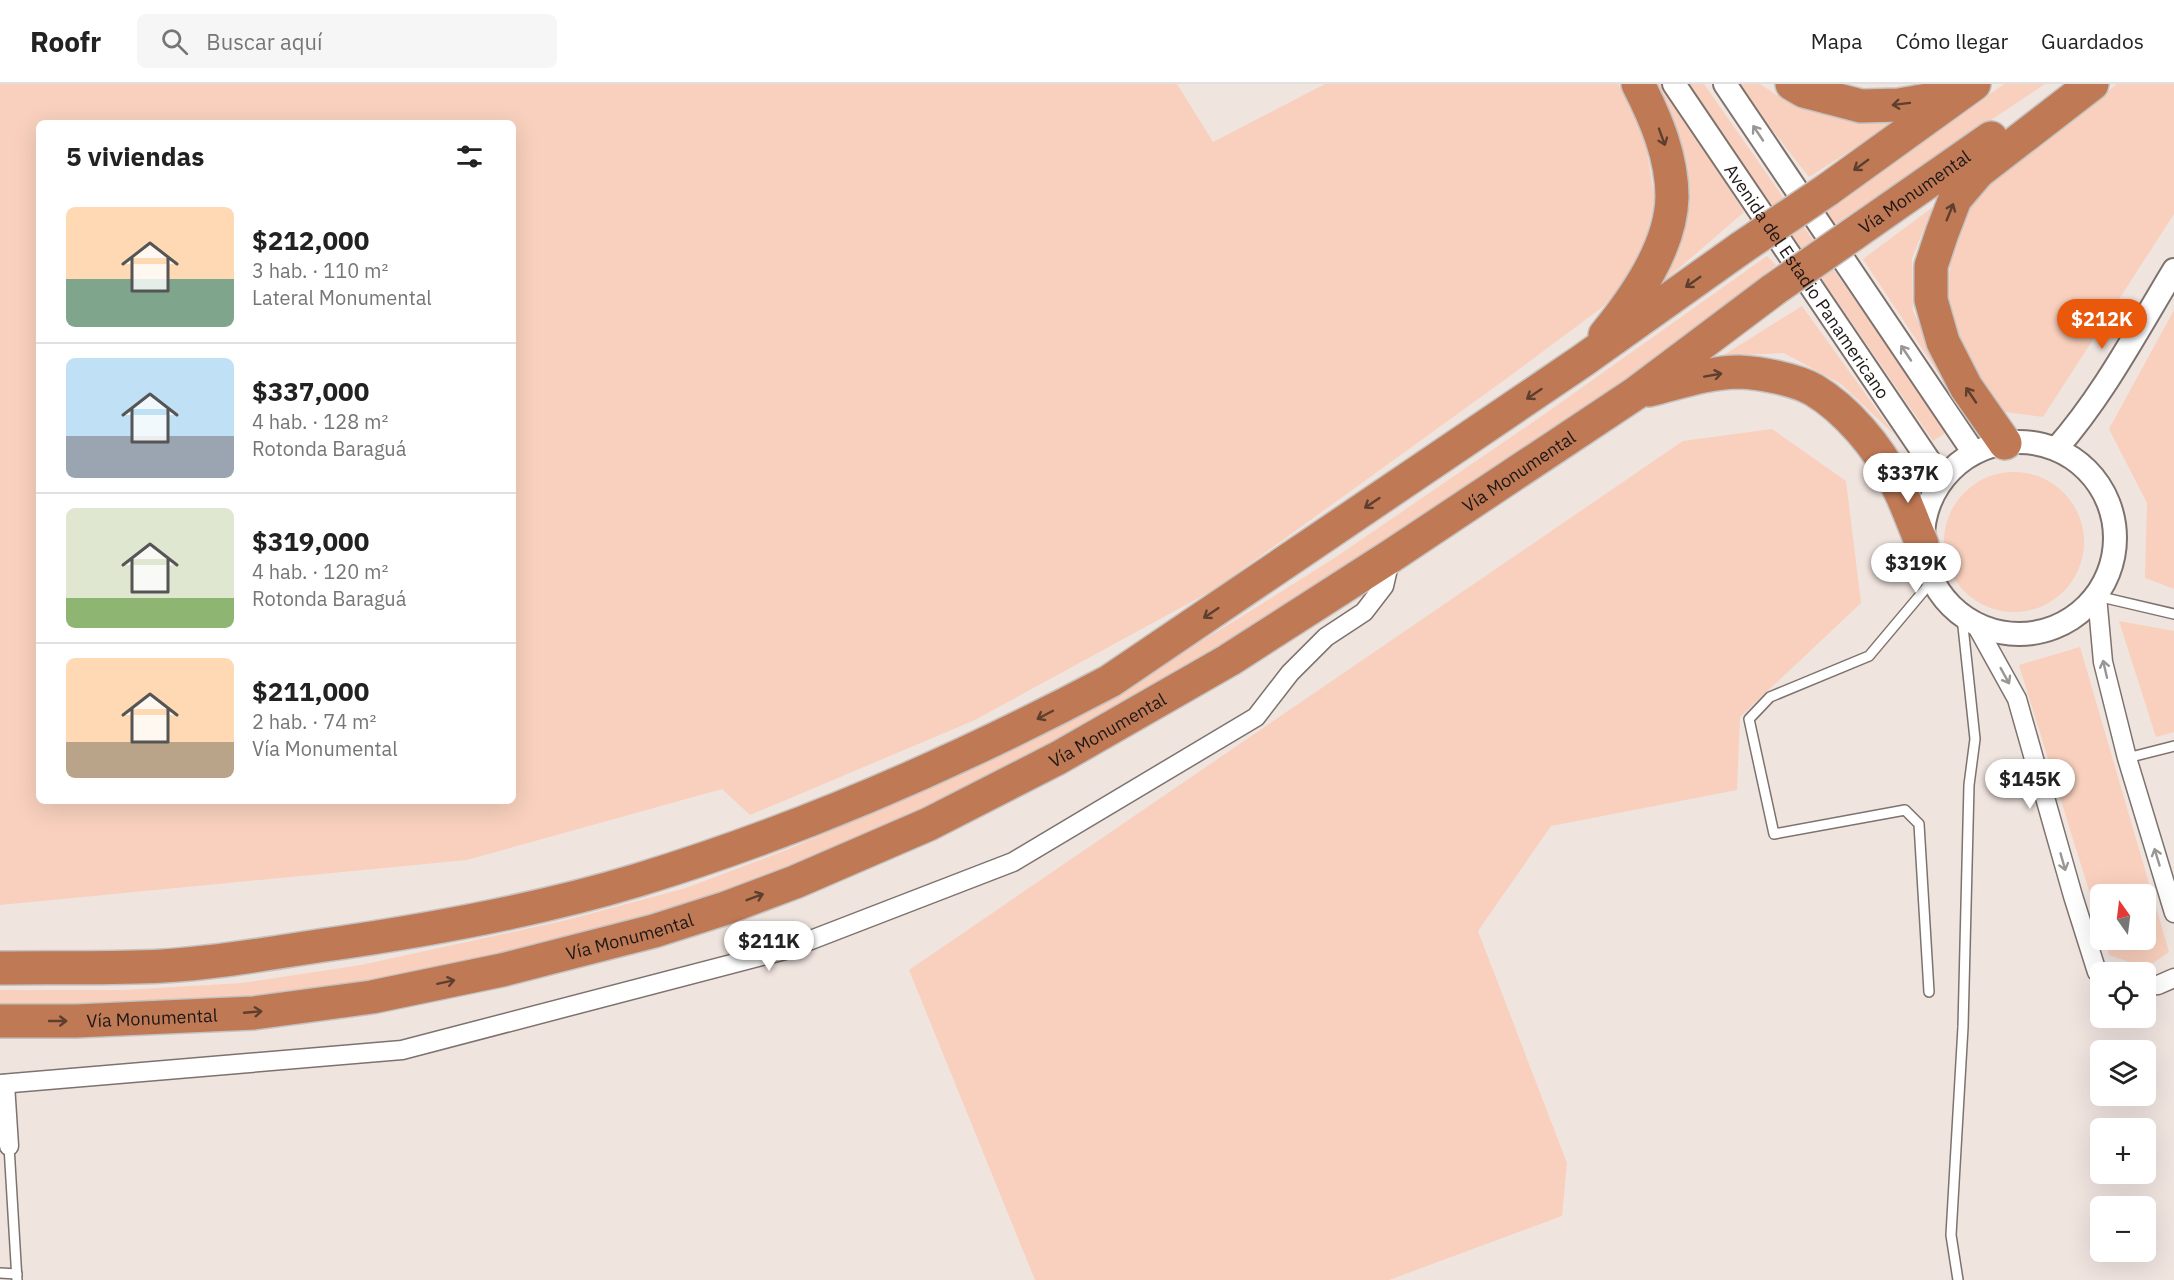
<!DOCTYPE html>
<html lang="es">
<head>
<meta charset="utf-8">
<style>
	:root { --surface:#fff; --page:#f6f6f6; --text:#222; --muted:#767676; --line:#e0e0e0; --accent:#ea580c }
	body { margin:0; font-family:"IBM Plex Sans",sans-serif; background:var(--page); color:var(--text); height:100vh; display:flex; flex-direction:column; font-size:22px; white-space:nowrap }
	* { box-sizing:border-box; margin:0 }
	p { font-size:20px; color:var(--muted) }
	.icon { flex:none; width:33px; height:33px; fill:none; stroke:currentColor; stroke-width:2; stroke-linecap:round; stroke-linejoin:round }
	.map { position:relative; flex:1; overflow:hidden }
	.details { position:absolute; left:36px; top:36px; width:480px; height:684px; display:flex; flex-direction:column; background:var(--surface); border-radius:9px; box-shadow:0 6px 24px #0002 }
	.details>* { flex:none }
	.needle { width:39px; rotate:346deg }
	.controls { position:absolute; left:2090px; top:800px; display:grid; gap:12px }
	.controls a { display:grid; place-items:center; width:66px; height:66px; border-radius:9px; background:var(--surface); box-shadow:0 6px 24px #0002; font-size:30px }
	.price { position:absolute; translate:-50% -51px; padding:0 14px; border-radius:21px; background:#fff; color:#222; font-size:20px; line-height:39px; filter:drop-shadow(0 2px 3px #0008) }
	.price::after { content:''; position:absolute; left:50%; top:36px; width:18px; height:14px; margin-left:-9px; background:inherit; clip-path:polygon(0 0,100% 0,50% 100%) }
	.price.selected { background:var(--accent); color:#fff }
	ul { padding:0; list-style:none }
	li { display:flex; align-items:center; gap:18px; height:150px; padding:0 30px }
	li+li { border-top:2px solid var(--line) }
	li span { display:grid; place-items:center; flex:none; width:168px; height:120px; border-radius:9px; color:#555 }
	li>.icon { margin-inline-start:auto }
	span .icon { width:72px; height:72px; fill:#fffc; stroke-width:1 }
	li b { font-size:26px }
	h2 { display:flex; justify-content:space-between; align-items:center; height:72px; padding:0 30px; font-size:26px }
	header { display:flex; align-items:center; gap:36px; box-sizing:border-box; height:84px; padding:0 30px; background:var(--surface); border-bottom:2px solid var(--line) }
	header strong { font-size:28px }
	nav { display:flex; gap:33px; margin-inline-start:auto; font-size:21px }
	.search { width:420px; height:54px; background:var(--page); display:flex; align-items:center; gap:15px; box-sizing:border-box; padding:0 21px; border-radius:9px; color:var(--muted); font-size:22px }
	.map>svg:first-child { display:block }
</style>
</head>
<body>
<header>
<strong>Roofr</strong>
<div class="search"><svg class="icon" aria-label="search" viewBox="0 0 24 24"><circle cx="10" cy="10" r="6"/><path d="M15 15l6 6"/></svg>Buscar aquí</div>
<nav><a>Mapa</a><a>Cómo llegar</a><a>Guardados</a></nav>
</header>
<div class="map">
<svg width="2174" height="1196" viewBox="0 0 2174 1196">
	<rect width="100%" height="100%" fill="#f0e4df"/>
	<g fill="#f8d0bd" fill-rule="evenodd">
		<path d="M0,0H1177L1213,58L1325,0H1618L1642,36L1655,118L1639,180L1604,222L1510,292L1215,505L975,636L750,731L722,705L467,776L0,821ZM39,39H513V717H39Z"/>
		<polygon points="1656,0 1661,0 1744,128 1655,205 1684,145 1688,83"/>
		<polygon points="1688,0 1704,0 1947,348 1933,357"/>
		<polygon points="1736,0 1760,0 1781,14 1839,31 1902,34 1809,93"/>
		<polygon points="2004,0 2045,0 1834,141 1825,128"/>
		<polygon points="2117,0 2174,0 2174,130 2043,333 2005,328 1974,292 1956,255 1947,208 1953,159 1973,113"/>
		<polygon points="1933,123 1912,174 1913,227 1958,319 1863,175"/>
		<polygon points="1767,172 1776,181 1675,260 1559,343 1259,545 953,714 804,779 695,820 577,852 371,897 252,915 135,922 0,923 0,906 125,906 242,899 361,881 567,836 686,804 794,763 943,697 1157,584 1249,528 1336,473 1549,327"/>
		<polygon points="1802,222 1895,351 1841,300 1784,269 1722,272"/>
		<polygon points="2174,226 2174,505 2145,494 2147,419 2109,345"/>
		<polygon points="1772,345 1846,397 1861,519 1740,633 1737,706 1551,742 1478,847 1567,1079 1562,1132 1389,1196 1035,1196 909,886 1683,357"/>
		<circle cx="2014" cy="458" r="70"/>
		<polygon points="2119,537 2174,547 2174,648 2156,653"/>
		<polygon points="2080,563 2169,868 2146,884 2109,871 2104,855 2145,855 2145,810 2100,810 2100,842 2019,581"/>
	</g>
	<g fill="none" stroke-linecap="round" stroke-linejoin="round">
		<defs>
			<g id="service">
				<polyline points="2097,512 2174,530"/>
				<polyline points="2127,674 2174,662"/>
				<polyline points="1929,908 1919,740 1905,726 1774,750 1749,635 1770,613 1869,572 1932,497"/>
				<polyline points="9,1062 17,1196"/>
				<polyline points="0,1189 17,1190"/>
				<polyline points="1958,1196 1951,1151 1963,943 1969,701 1975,655 1962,533"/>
			</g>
			<g id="minor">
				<polyline points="2097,512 2103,578 2127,674 2174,829"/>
				<polyline points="1976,541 2017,615 2073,812 2097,888 2100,890"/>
				<polyline points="2145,902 2158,901 2174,894"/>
				<polyline points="0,1000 402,966 785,866 1013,778 1256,633 1290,589 1326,553 1364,528 1384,502 1391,472"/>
				<polyline points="5,1000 9,1062"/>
			</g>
			<g id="tertiary">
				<path id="s1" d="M1674,0L1942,396"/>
				<polyline points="1725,0 1974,369"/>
				<circle cx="2019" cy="454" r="96"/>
				<path d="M2056,365C2103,312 2137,247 2174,186"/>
			</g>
			<g id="motorway">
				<polyline points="1792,0 1804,7 1861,22 1899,21 1951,12"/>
				<polyline points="1827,106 1974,0"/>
				<path id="s2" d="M1852,151L1991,54"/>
				<path d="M1605,251C1635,214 1671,163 1672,113C1672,73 1656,35 1638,0"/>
				<path d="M1649,306C1678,299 1709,288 1739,288C1760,289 1795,295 1814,306C1847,326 1878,363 1895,397C1906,417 1913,439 1922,460"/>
				<polyline points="2005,359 1966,303 1943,258 1931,216 1931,182 1942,149 1955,115 1978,88 2092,0"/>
				<path d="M0,884C54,883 109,885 163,882C217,879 271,869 325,861C430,846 536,827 638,796C802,746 959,677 1110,597L1582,277L1741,164"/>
				<path id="s3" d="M0,937H76L254,929L372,913L502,886L654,847L726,824L795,798L929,740L1058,674L1229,576L1391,472L1636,309L1773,206"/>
			</g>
		</defs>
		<use href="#service" stroke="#7d726d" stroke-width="12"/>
		<use href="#minor" stroke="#7d726d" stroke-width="21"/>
		<use href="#tertiary" stroke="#7d726d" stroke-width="26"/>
		<use href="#motorway" stroke="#c4c3c2" stroke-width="36"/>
		<use href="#service" stroke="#fff" stroke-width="9"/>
		<use href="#minor" stroke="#fff" stroke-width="18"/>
		<use href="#tertiary" stroke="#fff" stroke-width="22"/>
		<use href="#motorway" stroke="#c07955" stroke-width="33"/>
		<defs>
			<g id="motorway-bridge">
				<polyline points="1741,164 1827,106"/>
				<polyline points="1773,206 1852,151"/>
			</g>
		</defs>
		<use href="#motorway-bridge" stroke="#c4c3c2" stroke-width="36" stroke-linecap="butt"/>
		<use href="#motorway-bridge" stroke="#c07955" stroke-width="33"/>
	</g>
	<defs><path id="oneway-shaft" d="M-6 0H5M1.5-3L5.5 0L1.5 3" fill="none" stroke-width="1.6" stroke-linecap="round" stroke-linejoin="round" transform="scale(1.5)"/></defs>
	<g stroke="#5e3f2f">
		<use href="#oneway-shaft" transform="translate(1901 20) rotate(173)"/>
		<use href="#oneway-shaft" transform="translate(1662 53) rotate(70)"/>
		<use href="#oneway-shaft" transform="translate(1861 81) rotate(144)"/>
		<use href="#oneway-shaft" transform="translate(1950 128) rotate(-68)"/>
		<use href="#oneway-shaft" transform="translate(1693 198) rotate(145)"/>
		<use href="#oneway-shaft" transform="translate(1713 291) rotate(-10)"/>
		<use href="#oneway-shaft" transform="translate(1534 310) rotate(146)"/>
		<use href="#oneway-shaft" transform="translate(1971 311) rotate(-124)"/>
		<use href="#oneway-shaft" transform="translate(1372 419) rotate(146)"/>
		<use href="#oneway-shaft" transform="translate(1211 529) rotate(146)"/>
		<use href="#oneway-shaft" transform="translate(1045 631) rotate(152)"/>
		<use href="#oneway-shaft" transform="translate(755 813) rotate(-21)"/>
		<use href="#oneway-shaft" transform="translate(446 898) rotate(-12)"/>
		<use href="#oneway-shaft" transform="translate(253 928) rotate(-5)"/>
		<use href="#oneway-shaft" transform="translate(58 937)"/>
	</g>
	<g stroke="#999796">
		<use href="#oneway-shaft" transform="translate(1758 49) rotate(-124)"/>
		<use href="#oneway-shaft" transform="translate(1906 269) rotate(-124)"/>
		<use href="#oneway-shaft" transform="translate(2105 585) rotate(-103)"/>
		<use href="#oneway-shaft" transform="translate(2005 592) rotate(61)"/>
		<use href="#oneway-shaft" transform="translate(2157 773) rotate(-107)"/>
		<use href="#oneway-shaft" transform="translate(2063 778) rotate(74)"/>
	</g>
	<g text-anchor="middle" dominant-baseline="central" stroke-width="5" stroke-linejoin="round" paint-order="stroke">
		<g font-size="18" fill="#1c1816" stroke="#f0e4df">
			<text stroke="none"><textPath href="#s2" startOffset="76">Vía Monumental</textPath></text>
			<text stroke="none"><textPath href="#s1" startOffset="238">Avenida del Estadio Panamericano</textPath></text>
			<text stroke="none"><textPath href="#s3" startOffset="1646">Vía Monumental</textPath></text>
			<text stroke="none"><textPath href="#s3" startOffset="1160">Vía Monumental</textPath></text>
			<text stroke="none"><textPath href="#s3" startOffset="638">Vía Monumental</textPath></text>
			<text stroke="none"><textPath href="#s3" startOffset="152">Vía Monumental</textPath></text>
		</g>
	</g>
</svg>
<div class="controls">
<a><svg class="needle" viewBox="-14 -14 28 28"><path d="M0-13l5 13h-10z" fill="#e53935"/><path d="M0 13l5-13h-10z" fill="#767676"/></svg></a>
<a><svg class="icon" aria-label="locate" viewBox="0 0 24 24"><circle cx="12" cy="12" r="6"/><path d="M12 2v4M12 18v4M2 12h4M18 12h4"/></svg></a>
<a><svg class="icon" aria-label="layers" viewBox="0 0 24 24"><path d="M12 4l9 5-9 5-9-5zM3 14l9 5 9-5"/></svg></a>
<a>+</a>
<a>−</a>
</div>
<b class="price selected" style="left:2102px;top:266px">$212K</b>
<b class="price" style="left:1908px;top:420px">$337K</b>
<b class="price" style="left:1916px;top:510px">$319K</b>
<b class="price" style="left:2030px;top:726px">$145K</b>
<b class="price" style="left:769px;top:888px">$211K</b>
<section class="details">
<h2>5 viviendas<svg class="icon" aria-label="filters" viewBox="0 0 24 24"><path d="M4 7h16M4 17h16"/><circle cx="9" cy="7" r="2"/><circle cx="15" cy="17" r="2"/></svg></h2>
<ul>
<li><span style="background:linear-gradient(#ffd9b3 60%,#7fa58c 0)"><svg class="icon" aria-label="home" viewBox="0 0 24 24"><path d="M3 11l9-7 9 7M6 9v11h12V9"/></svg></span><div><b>$212,000</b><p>3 hab. · 110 m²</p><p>Lateral Monumental</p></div></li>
<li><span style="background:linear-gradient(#bfe0f5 65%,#9aa5b1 0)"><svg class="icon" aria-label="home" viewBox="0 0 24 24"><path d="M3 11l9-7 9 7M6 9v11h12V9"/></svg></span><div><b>$337,000</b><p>4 hab. · 128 m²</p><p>Rotonda Baraguá</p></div></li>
<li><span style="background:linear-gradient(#dfe7d0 75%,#8fb573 0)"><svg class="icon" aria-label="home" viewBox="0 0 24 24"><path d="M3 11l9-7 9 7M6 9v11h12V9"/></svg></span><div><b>$319,000</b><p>4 hab. · 120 m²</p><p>Rotonda Baraguá</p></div></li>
<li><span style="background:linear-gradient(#ffd9b3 70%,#b9a48a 0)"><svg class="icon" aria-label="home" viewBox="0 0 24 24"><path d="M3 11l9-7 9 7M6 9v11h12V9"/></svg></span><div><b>$211,000</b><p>2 hab. · 74 m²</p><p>Vía Monumental</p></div></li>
</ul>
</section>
</div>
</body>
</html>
